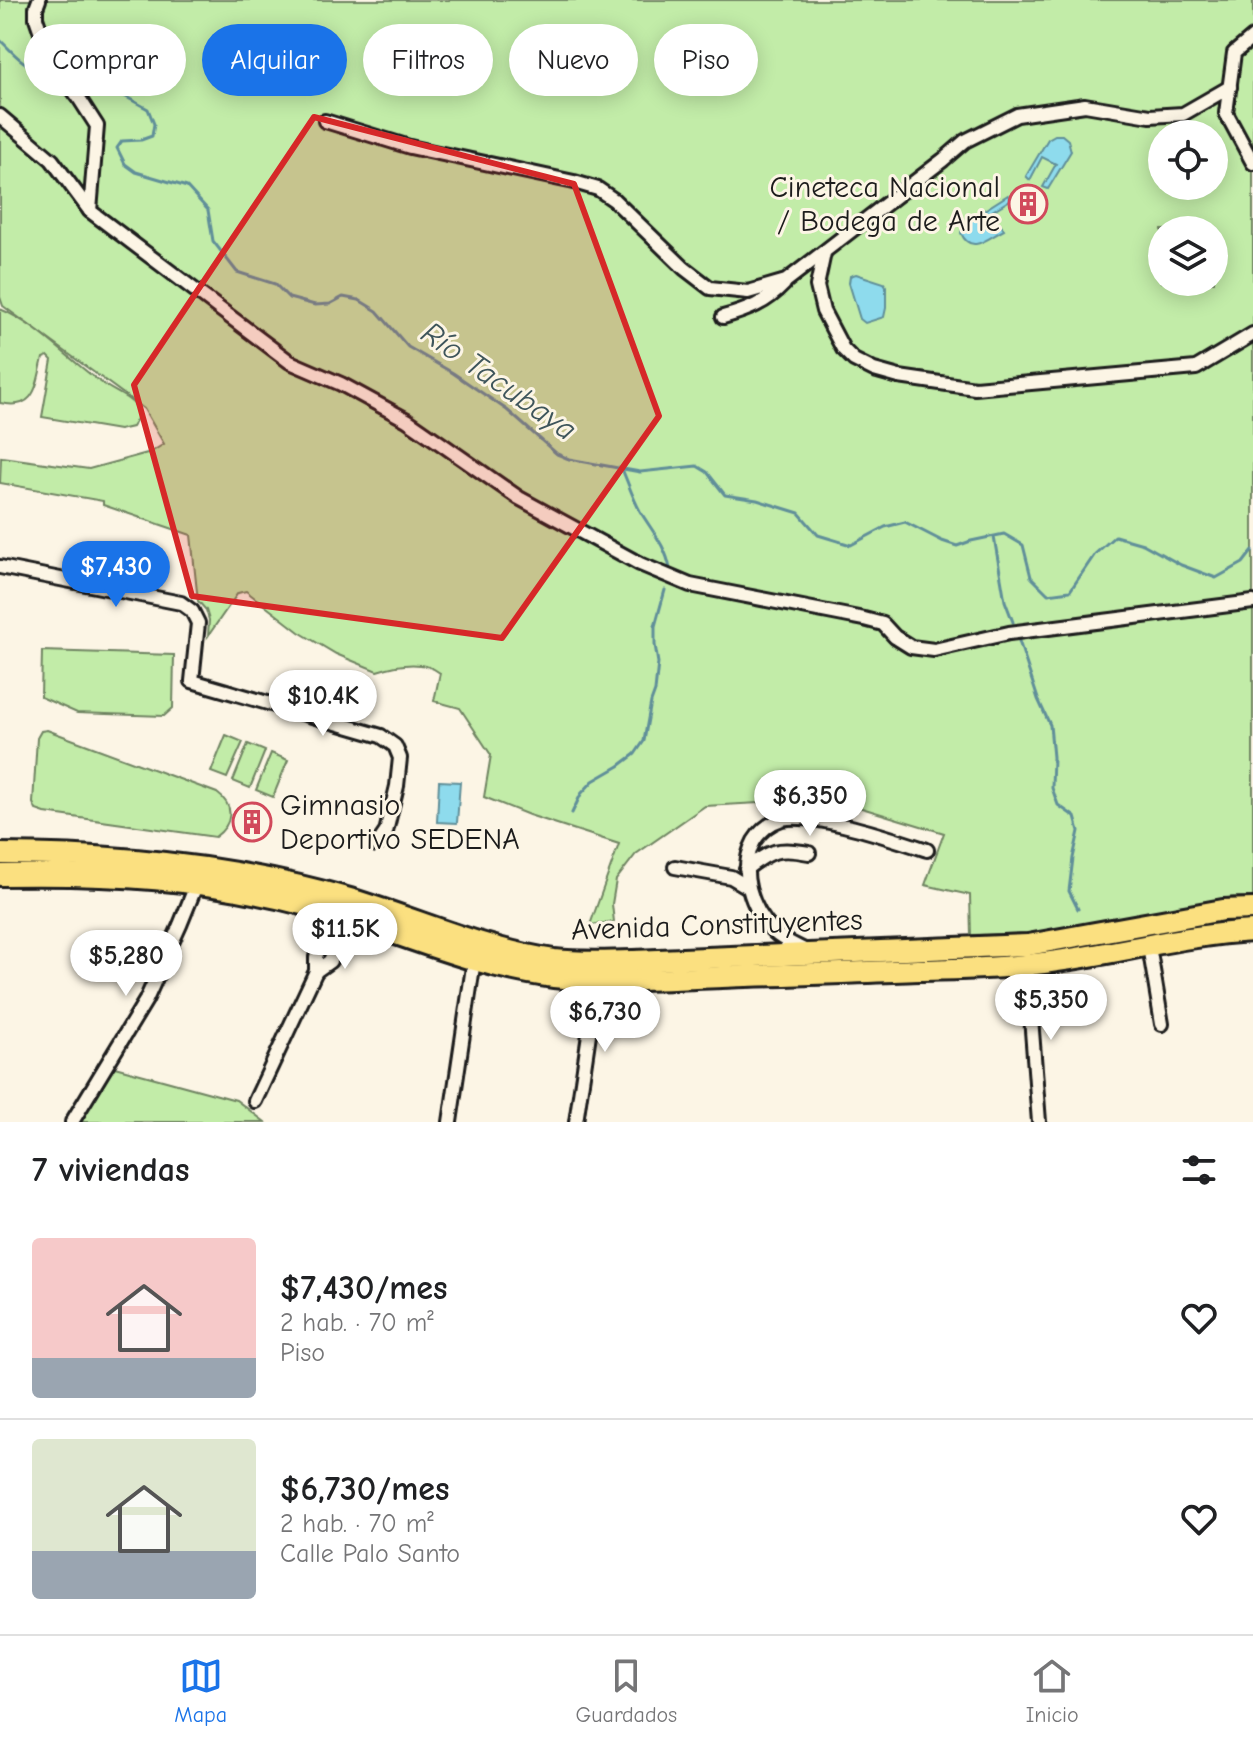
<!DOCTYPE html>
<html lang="es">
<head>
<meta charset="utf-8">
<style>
	:root { --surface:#fff; --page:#f6f6f6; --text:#202124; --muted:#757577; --line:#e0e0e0; --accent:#1a73e8 }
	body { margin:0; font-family:"Comic Neue",sans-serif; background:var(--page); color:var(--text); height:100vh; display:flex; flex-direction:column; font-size:30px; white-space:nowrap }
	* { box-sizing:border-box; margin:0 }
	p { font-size:26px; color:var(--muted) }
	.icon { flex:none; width:44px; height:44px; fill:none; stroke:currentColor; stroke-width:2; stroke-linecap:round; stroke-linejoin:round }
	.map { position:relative; height:1122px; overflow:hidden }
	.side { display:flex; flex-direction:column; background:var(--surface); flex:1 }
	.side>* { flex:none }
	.banner { position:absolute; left:24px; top:24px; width:800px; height:72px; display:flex; gap:16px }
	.buttons { position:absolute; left:1148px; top:120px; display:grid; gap:16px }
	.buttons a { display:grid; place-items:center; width:80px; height:80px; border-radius:50%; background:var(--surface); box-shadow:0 4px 20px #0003; font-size:40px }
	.price { position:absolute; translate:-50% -68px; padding:0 18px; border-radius:28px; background:#fff; color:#222; font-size:26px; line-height:52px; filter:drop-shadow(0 2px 4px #0008) }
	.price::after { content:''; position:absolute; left:50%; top:48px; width:24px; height:18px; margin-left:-12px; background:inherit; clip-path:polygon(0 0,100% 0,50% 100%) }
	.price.on { background:var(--accent); color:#fff }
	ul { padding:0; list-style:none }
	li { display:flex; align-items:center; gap:24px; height:200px; padding:0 32px }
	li+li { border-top:2px solid var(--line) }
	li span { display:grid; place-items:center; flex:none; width:224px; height:160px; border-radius:8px; color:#555 }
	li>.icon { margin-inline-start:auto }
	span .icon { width:96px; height:96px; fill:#fffc; stroke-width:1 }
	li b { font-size:34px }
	h2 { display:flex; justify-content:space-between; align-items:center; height:96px; padding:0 32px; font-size:34px }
	.chip { padding:0 28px; border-radius:36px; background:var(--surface); box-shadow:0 4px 20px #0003; font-size:28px; line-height:72px }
	.chip.on { background:var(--accent); color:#fff }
	.tabs { display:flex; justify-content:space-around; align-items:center; height:112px; border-top:2px solid var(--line); background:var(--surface); font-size:22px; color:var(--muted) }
	.tabs a { display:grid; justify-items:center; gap:4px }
	.tabs .on { color:var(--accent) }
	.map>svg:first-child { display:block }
</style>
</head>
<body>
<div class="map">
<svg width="1253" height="1122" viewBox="0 0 1253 1122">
	<rect width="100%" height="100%" fill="#fcf5e5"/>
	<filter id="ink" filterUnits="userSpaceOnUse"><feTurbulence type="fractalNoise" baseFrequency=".0125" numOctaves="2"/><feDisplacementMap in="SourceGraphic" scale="16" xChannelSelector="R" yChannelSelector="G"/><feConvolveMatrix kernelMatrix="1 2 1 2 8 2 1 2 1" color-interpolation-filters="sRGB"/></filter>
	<g filter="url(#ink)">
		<g fill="#c2eca8" stroke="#6f8462" stroke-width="2" fill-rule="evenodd">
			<path d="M0,0H1253V897H1233L1034,933L971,935L970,895L925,885L944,833L832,799L705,806L636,854L616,880L612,904L614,922L590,925L619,844L529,815L484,797L491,755L460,708L434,701L440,673C423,659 396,665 377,671L336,654L299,632L246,591L238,593L208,636L209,620L206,610L198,601L191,535L103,505V501L0,483L1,457L89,469L151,452L164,444L144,409L3,306L0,297ZM1162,134H1214V186H1162ZM1162,230H1214V282H1162Z"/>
			<path d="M0,309C37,324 69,360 102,383C110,390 134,399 137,409C140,415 136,421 132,427L119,430L42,417L52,360L48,356L43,358C36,386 36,411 0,403Z"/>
			<polygon points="42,651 174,655 173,708 164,716 77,713 41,697"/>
			<path d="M47,730L217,793C235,806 233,824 215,837L45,813L36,810L33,803L37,738L41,731Z"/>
			<polygon points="226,735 243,742 227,778 211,772"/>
			<polygon points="248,744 265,751 250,788 233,781"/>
			<polygon points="271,753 288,760 273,797 256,790"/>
			<polygon points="111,1066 236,1100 265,1122 78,1122"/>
		</g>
		<g fill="#8edbed" stroke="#608f99" stroke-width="2">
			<polygon points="1055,135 1062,135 1068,140 1071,151 1048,189 1043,187 1056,164 1042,157 1030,180 1026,176 1048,139"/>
			<path d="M1008,195L1010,200L984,216L992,229L1001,225L1004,230C989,237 971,256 961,233L964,223Z"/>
			<polygon points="856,274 884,283 886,286 886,308 884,317 865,323 860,319 849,283 850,276"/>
			<polygon points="439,781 460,782 457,823 437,822"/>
		</g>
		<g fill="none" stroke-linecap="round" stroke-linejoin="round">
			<g stroke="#608f99" stroke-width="3">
				<path d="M0,40C21,60 24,69 54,70"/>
				<polyline points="62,70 90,77 148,109 154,124 152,136 141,140 122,141 117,148 125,164 136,172 187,187 208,210 213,241 237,272 275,284 289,298 315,305 330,304 343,297 359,300 377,311 408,347 453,373 507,410 557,454 569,459 640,472 697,466 707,472 725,495 757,500 799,513 818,535 851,545 885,527 905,522 942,541 957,546 971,541 1004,534 1023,545 1031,577 1048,594 1070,591 1095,554 1115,536 1143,544 1181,565 1216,578 1243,563 1253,550"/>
				<path d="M622,469C628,483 633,498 640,511C652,531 666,546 670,569"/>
				<polyline points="994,537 1005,601 1013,622"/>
				<polyline points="1019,641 1038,699 1050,725 1053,757 1052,788 1058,805 1075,817 1079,831 1073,858 1069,891 1078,909"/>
				<polyline points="572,813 581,794 593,781 619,766 635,754 644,741 651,702 655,691 658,663 655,645 655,626 665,590"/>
			</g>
			<defs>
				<g id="minor">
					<polyline points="39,0 36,8 36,18 50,59 79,98 97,126 90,211 290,362 341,384 407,420 519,498 640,564 690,585 864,619 883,624 895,637 911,647 934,650 1009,633 1253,602"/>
					<polyline points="1253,37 1234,53 1226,113 1253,163"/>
					<polyline points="0,116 52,160 90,211"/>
					<polyline points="325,121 410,147 574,182 598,189 614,200 684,268 710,288 748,292 786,281 943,160 965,141 1017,115 1085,105 1150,116 1183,114 1230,87"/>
					<polyline points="824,253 817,286 823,311 843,349 854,360 874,370 899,377 975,388 1196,368 1253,334"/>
					<path d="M723,317C748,310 766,303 784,284"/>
					<polyline points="0,567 181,603 192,611 198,623 192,681 381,736 395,746 400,758 397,786 386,832 377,845"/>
					<polyline points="675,867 731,877 748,887"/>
					<path d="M746,869C771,850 778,847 809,853"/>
					<polyline points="1149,946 1162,1024"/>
					<path d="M806,951C795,945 782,940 774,932C751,909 738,871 754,841C761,830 769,823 782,819C814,812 894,839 927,850"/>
					<polyline points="1027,965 1039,1122"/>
					<polyline points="316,971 330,961 346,917"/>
					<polyline points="255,1101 316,971 316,957 332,912"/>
					<polyline points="72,1122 146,1000 180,925 197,883"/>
					<polyline points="450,1122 474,960"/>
					<polyline points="576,1122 597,980"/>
				</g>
				<g id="trunk">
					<path d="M0,854C119,854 235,866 350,899C417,919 484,950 554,960C581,963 607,962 634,961L1028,945L1223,910L1253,909"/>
					<path d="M0,875C106,873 207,878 310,906C392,929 469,966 554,977C616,984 683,978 746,976C803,975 860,972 918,970C954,969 990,969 1026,965C1102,958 1177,935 1253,931"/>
				</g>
			</defs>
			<use href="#minor" stroke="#1c1c1c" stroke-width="18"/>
			<use href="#trunk" stroke="#1c1c1c" stroke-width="26"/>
			<use href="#minor" stroke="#fcf5e5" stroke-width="12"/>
			<use href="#trunk" stroke="#fbe080" stroke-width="20"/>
		</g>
	</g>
	<path fill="#d62828" fill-opacity="0.2" stroke="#d62828" stroke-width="6" stroke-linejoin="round" d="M314,117L574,184L659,416L502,638L192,596L134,385Z"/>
	<defs>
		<symbol id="building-ring" viewBox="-11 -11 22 22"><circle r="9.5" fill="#fcf5e5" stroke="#d1495b" stroke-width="1.5"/><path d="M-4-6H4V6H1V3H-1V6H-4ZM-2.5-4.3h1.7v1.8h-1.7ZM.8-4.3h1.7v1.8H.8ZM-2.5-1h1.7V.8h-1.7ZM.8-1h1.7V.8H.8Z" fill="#d1495b"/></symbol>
	</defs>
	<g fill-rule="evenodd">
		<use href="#building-ring" x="1006" y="182" width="44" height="44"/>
		<use href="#building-ring" x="230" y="800" width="44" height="44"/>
	</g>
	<g text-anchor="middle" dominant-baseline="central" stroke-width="6" stroke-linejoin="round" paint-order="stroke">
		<g font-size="30" fill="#1c1c1c" stroke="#fcf5e5" text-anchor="end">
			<text x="1000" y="187">Cineteca Nacional<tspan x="1000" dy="34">/ Bodega de Arte</tspan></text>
			<text x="280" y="805" text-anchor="start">Gimnasio<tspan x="280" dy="34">Deportivo SEDENA</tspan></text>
		</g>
		<g font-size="30" fill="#1c1c1c" stroke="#fcf5e5">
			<text transform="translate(717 925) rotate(-2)">Avenida Constituyentes</text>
		</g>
		<g font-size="32" font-style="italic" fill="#3e555b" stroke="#fcf5e5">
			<text transform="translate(499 381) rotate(35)">Río Tacubaya</text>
		</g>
	</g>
</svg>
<div class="buttons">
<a><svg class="icon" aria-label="locate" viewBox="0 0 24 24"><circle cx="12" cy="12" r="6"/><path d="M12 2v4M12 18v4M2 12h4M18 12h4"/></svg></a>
<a><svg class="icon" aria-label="layers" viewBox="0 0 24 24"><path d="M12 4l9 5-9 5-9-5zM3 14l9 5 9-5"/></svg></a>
</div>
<b class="price on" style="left:116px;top:609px">$7,430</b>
<b class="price" style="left:323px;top:738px">$10.4K</b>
<b class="price" style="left:810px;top:838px">$6,350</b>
<b class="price" style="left:345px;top:971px">$11.5K</b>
<b class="price" style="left:126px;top:998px">$5,280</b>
<b class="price" style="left:1051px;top:1042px">$5,350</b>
<b class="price" style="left:605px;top:1054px">$6,730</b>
<div class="banner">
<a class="chip">Comprar</a>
<a class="chip on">Alquilar</a>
<a class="chip">Filtros</a>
<a class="chip">Nuevo</a>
<a class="chip">Piso</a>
</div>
</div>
<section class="side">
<h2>7 viviendas<svg class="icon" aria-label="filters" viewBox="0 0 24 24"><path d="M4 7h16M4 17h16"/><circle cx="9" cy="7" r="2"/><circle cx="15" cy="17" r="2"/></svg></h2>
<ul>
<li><span style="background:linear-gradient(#f6c9c9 75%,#9aa5b1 0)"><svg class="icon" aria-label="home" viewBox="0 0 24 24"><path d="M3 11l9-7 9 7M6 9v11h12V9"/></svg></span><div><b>$7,430/mes</b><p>2 hab. · 70 m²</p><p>Piso</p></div><svg class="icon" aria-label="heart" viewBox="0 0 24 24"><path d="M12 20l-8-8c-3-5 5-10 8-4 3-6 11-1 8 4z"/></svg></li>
<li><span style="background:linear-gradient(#dfe7d0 70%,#9aa5b1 0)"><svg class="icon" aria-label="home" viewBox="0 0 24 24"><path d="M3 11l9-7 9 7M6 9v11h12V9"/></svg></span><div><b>$6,730/mes</b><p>2 hab. · 70 m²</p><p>Calle Palo Santo</p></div><svg class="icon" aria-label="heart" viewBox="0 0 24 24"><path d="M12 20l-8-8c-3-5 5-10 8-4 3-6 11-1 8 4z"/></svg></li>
</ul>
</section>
<nav class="tabs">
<a class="on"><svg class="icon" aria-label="map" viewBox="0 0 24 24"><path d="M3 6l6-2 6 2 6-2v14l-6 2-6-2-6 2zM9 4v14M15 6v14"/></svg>Mapa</a>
<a><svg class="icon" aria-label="saved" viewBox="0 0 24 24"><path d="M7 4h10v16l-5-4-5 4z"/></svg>Guardados</a>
<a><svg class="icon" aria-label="home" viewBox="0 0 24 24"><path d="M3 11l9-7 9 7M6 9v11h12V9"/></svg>Inicio</a>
</nav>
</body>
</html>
